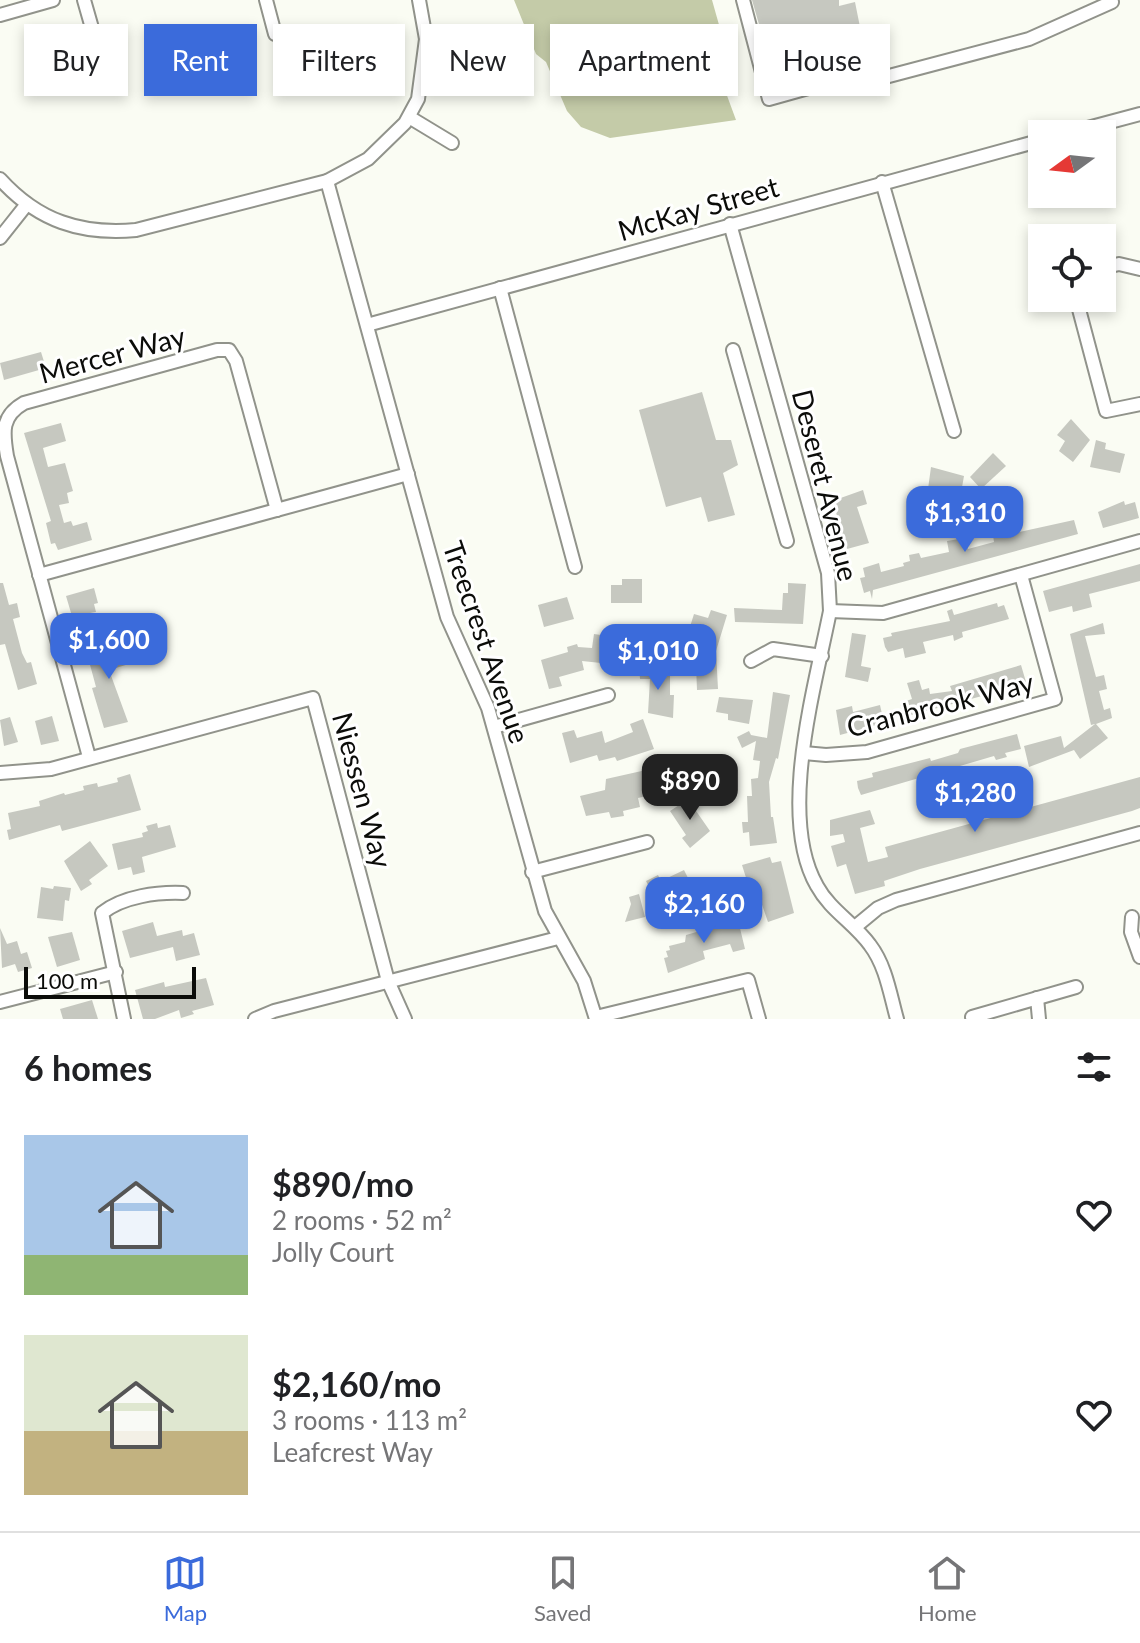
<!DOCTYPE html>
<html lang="en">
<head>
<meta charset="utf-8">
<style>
	:root { --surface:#fff; --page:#f2f2f2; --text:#202124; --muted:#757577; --line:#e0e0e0; --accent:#3b6bdb }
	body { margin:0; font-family:Lato,sans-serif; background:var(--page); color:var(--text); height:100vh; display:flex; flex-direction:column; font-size:30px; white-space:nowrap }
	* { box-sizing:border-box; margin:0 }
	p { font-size:26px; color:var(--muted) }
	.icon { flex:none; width:44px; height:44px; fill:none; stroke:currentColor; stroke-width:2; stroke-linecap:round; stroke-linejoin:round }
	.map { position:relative; height:1019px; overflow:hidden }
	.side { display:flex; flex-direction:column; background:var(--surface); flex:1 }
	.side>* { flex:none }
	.banner { position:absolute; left:24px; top:24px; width:1092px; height:72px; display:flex; gap:16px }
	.needle { width:52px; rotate:255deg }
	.tools { position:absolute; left:1028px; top:120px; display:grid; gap:16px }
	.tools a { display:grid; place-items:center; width:88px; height:88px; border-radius:0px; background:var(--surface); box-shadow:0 4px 12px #0003; font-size:40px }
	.scale { position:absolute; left:24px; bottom:20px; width:172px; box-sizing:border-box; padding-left:8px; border:4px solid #0b0c09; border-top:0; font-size:22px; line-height:28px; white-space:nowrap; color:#0b0c09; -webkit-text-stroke:6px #fff; paint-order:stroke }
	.price { position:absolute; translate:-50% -68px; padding:0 18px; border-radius:16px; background:var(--accent); color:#fff; font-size:26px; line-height:52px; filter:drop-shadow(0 2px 4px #0008) }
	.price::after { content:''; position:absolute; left:50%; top:48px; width:24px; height:18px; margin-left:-12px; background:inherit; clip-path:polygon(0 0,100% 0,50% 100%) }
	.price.selected { background:#222; color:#fff }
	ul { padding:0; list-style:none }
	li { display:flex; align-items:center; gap:24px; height:200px; padding:0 24px }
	li span { display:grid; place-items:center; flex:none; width:224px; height:160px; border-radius:0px; color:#555 }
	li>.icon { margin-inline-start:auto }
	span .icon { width:96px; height:96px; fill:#fffc; stroke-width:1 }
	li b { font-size:34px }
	h2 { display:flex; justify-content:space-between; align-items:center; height:96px; padding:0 24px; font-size:34px }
	.pill { padding:0 28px; border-radius:0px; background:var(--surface); box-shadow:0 4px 12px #0003; font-size:28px; line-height:72px }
	.pill.selected { background:var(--accent); color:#fff }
	.dock { display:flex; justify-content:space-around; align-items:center; height:112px; border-top:2px solid var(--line); background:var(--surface); font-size:22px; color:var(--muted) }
	.dock a { display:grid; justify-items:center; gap:4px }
	.dock .selected { color:var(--accent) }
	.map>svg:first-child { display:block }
</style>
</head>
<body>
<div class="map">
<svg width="1140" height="1019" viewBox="0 0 1140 1019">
	<rect width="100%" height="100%" fill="#fafcf3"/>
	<polygon fill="#c4cba8" points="514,0 712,0 734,78 722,82 736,120 610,138 581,127 567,111 546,62 536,54"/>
	<g fill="#c6c8c0">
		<polygon points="752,0 839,0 839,6 855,2 860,27 846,30 848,38 834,41 832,38 784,48 786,54 769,59"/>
		<polygon points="41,352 46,368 4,380 0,363"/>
		<polygon points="702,392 716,440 731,440 738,465 723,473 735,515 708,522 701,497 666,507 639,410"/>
		<polygon points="1071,419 1090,440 1073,462 1059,451 1065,441 1057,435"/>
		<polygon points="61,423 66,441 43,448 48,467 65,463 73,491 67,493 69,503 59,505 64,523 71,521 73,526 87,522 92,540 58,550 55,543 51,544 46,523 51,521 24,433"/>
		<polygon points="1096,440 1106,443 1105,449 1125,454 1120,473 1090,467"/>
		<polygon points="993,453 1006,466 981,489 970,477"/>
		<polygon points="931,467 964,476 961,493 939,487 938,493 928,489"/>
		<polygon points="863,490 867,504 857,507 869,543 847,549 837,519 835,500"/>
		<polygon points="1124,501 1125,505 1135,502 1139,518 1103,528 1098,512"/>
		<polygon points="1004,518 1006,535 1074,520 1078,534 873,590 872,599 870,591 864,593 860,578 865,577 863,568 879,563 881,572 904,566 903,563 910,561 909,555 919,553 921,558 949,552 947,541 965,538 968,549 994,542 991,522"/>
		<polygon points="1140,564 1140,581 1089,594 1092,607 1073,612 1072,606 1049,612 1043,591"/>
		<polygon points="622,579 642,579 642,603 611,603 611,585 622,585"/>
		<polygon points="0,583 3,583 9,605 17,603 20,617 13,619 22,653 27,663 31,662 37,684 18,690 5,644 0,645"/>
		<polygon points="788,583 806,584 803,624 735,622 734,608 782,610 783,593 788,593"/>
		<polygon points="94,588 98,603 94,604 96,612 90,613 94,628 77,633 66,596"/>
		<polygon points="567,597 574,619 544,627 538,605"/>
		<polygon points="997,603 998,607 1004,605 1009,619 962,632 963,637 954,641 953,635 923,642 926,653 905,658 903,648 888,652 885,647 883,638 892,636 891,633 950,621 947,611 952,609 954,615"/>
		<polygon points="711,610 727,615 716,651 718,689 697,690 696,665 703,665 702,637 688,633 694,614 708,618"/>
		<polygon points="1103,623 1105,634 1085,636 1096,677 1104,675 1107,689 1099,691 1104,710 1110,708 1112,718 1096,724 1108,738 1080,759 1074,750 1029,767 1024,746 1061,736 1064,748 1095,724 1091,725 1070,634"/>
		<polygon points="852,633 866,635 861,666 871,668 868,682 845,677"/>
		<polygon points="594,634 622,638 623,634 634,636 630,663 602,659 601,663 582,661 584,670 559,677 562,686 549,689 541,660 568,652 567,647 577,644 578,647 592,648"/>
		<polygon points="121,636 129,664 109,670 128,722 104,728 92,688 96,687 89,661 99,658 95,643"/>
		<polygon points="1021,665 1026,682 1008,686 1008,689 904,717 900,703 912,699 907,683 919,680 922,690 929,688 930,694 952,691 950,686"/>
		<polygon points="639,666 659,667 659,673 670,675 670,695 674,695 673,718 648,713 650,679 640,679"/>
		<polygon points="773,692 790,695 778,759 776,758 769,782 771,817 773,817 777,843 750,846 749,832 743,833 742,822 748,822 747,796 752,796 751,779 758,778 760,761 753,760 756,741 742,748 737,737 749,731 751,735 767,738"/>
		<polygon points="719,697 753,700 749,724 728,720 728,714 716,712"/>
		<polygon points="880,705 884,723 840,735 836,710 852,706 853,712"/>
		<polygon points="52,716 59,741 41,745 35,721"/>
		<polygon points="10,717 18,742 4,746 0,720"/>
		<polygon points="643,719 654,749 617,761 615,757 599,761 597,755 570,763 562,733 574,730 577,738 602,731 605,743 633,732 630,724"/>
		<polygon points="1017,734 1021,749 1005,753 1007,757 996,760 994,756 861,795 858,788 857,781 873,777 872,773 930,758 931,761 958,753 960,749"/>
		<polygon points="655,768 660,793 638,798 640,807 623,811 624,816 611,818 609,812 586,816 580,796 605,790 606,779"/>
		<polygon points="130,774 141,810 62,831 60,825 9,840 7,830 11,829 8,813 40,806 39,801 64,793 65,795 84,790 83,786 97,783 98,787 118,782 117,778"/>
		<polygon points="1140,777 1140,808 1132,811 920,869 884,881 885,886 855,894 846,864 837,867 831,846 845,842 843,834 830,836 830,820 870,810 875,824 860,828 868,862 888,857 885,847"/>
		<polygon points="693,796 699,805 694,808 710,831 690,848 682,838 686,835 670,811"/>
		<polygon points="157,823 158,828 170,825 176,847 142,857 145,872 133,875 131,867 118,870 112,844 143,837 142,833 148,831 146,826"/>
		<polygon points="90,841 108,866 89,880 92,884 81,891 64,861"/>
		<polygon points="770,857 772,863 781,861 794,913 768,922 754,882 748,884 742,865"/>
		<polygon points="684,870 696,894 686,899 684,895 659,907 646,881 658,875 661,881"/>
		<polygon points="54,886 71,888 69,901 65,900 63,921 37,918 41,887 53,889"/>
		<polygon points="639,894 645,917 625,922 631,904 629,897"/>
		<polygon points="738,920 745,949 733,952 730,944 703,951 705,959 668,973 664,958 668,957 666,951 670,950 669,946 685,942 686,935"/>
		<polygon points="153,922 157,936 182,930 183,936 194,933 200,955 176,961 173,947 130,958 122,931"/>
		<polygon points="0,928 7,944 17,941 21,954 27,952 32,968 18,972 15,964 2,968"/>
		<polygon points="72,932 80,960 57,967 48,937"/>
		<polygon points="206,978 214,1005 192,1011 194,1014 181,1018 179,1010 155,1019 143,1019 135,990 164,982 165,987"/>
		<polygon points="92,1000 98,1019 63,1019 60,1009"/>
	</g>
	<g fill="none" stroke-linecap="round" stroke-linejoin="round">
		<defs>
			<g id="minor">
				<polyline points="84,0 100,56 118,83"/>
				<polyline points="266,0 275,34"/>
				<polyline points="743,0 769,99 862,73 889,76 1029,39 1112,2"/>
				<polyline points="0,15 53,0"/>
				<polyline points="762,71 848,52 883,72"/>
				<polyline points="409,117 452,143"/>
				<polyline points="1065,134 1140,114"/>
				<path d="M0,179C38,221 81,235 136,230L327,181L368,159L405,123L418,99L426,39L419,0"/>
				<polyline points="327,181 447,617 488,708 545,911 584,981 596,1019"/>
				<polyline points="882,182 954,431"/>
				<path d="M730,224L828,573L830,611C815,687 777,817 817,886C830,910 854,923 870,945C886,966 890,994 897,1019"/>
				<polyline points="0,238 27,204"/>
				<polyline points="1102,268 1119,264 1140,269"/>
				<polyline points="500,288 575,567"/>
				<polyline points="1076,298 1106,411 1140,404"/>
				<polyline points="367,325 1042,140"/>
				<polyline points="733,350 787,541"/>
				<polyline points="39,575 408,474"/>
				<polyline points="830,611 883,613 1140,541"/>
				<polyline points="751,661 773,649 822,656"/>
				<polyline points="494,727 608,695"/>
				<polyline points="804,753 826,755 867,752 1055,699 1021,575"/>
				<path d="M89,757L7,456C3,432 1,416 24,403L217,350H229L236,361L277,510"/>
				<polyline points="0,773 51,769 313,698 388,981 405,1019"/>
				<polyline points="532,872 647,842"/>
				<polyline points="1132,917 1131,932 1140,957"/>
				<polyline points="855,927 878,908 896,900 1140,833"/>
				<polyline points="1037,998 1039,1019"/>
				<polyline points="0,1002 116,972"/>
				<polyline points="596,1017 748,980 759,1019"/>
				<polyline points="972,1017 1076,987"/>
				<path d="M124,1019L102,913C123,896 158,892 183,893"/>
				<polyline points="255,1019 274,1011 558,938"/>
			</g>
		</defs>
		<use href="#minor" stroke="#91938b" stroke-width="16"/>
		<use href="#minor" stroke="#fff" stroke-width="12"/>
	</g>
	<g text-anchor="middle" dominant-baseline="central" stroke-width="6" stroke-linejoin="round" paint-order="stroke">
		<g font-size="28" fill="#0b0c09" stroke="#fff">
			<text transform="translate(698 208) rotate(-16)">McKay Street</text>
			<text transform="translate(112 354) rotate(-15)">Mercer Way</text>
			<text transform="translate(826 485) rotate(76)">Deseret Avenue</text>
			<text transform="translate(487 642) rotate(71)">Treecrest Avenue</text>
			<text transform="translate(940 704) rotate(-14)">Cranbrook Way</text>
			<text transform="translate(363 790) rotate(75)">Niessen Way</text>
		</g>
	</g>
</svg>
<div class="tools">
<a><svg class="needle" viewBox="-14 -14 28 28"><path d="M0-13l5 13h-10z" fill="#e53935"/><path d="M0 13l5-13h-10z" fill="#757577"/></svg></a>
<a><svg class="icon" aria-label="locate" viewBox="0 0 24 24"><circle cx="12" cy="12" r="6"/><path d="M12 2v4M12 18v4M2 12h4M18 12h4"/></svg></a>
</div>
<div class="scale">100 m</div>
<b class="price" style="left:965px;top:554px">$1,310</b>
<b class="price" style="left:109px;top:681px">$1,600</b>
<b class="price" style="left:658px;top:692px">$1,010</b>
<b class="price selected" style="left:690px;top:822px">$890</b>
<b class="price" style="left:975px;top:834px">$1,280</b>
<b class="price" style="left:704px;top:945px">$2,160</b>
<div class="banner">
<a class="pill">Buy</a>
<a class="pill selected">Rent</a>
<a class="pill">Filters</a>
<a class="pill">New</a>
<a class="pill">Apartment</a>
<a class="pill">House</a>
</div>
</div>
<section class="side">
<h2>6 homes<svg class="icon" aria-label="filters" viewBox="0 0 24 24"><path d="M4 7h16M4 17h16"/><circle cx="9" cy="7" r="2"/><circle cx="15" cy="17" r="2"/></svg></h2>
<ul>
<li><span style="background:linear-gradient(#a9c7e8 75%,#8fb573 0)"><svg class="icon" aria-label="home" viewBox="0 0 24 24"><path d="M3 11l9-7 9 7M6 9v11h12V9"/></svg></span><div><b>$890/mo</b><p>2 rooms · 52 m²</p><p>Jolly Court</p></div><svg class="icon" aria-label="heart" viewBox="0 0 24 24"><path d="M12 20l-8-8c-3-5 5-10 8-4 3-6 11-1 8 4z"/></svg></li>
<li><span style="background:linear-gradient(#dfe7d0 60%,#c2b280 0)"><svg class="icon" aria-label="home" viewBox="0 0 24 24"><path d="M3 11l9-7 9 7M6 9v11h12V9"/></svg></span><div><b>$2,160/mo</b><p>3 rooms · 113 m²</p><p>Leafcrest Way</p></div><svg class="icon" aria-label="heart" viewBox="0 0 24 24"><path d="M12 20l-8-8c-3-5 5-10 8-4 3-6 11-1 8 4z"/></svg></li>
</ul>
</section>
<nav class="dock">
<a class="selected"><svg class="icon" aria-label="map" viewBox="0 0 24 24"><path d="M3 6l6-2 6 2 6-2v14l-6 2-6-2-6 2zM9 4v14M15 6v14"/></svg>Map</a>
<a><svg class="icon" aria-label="saved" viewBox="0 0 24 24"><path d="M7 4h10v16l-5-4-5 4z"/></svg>Saved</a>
<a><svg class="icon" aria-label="home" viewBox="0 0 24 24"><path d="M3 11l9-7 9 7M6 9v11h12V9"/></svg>Home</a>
</nav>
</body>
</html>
